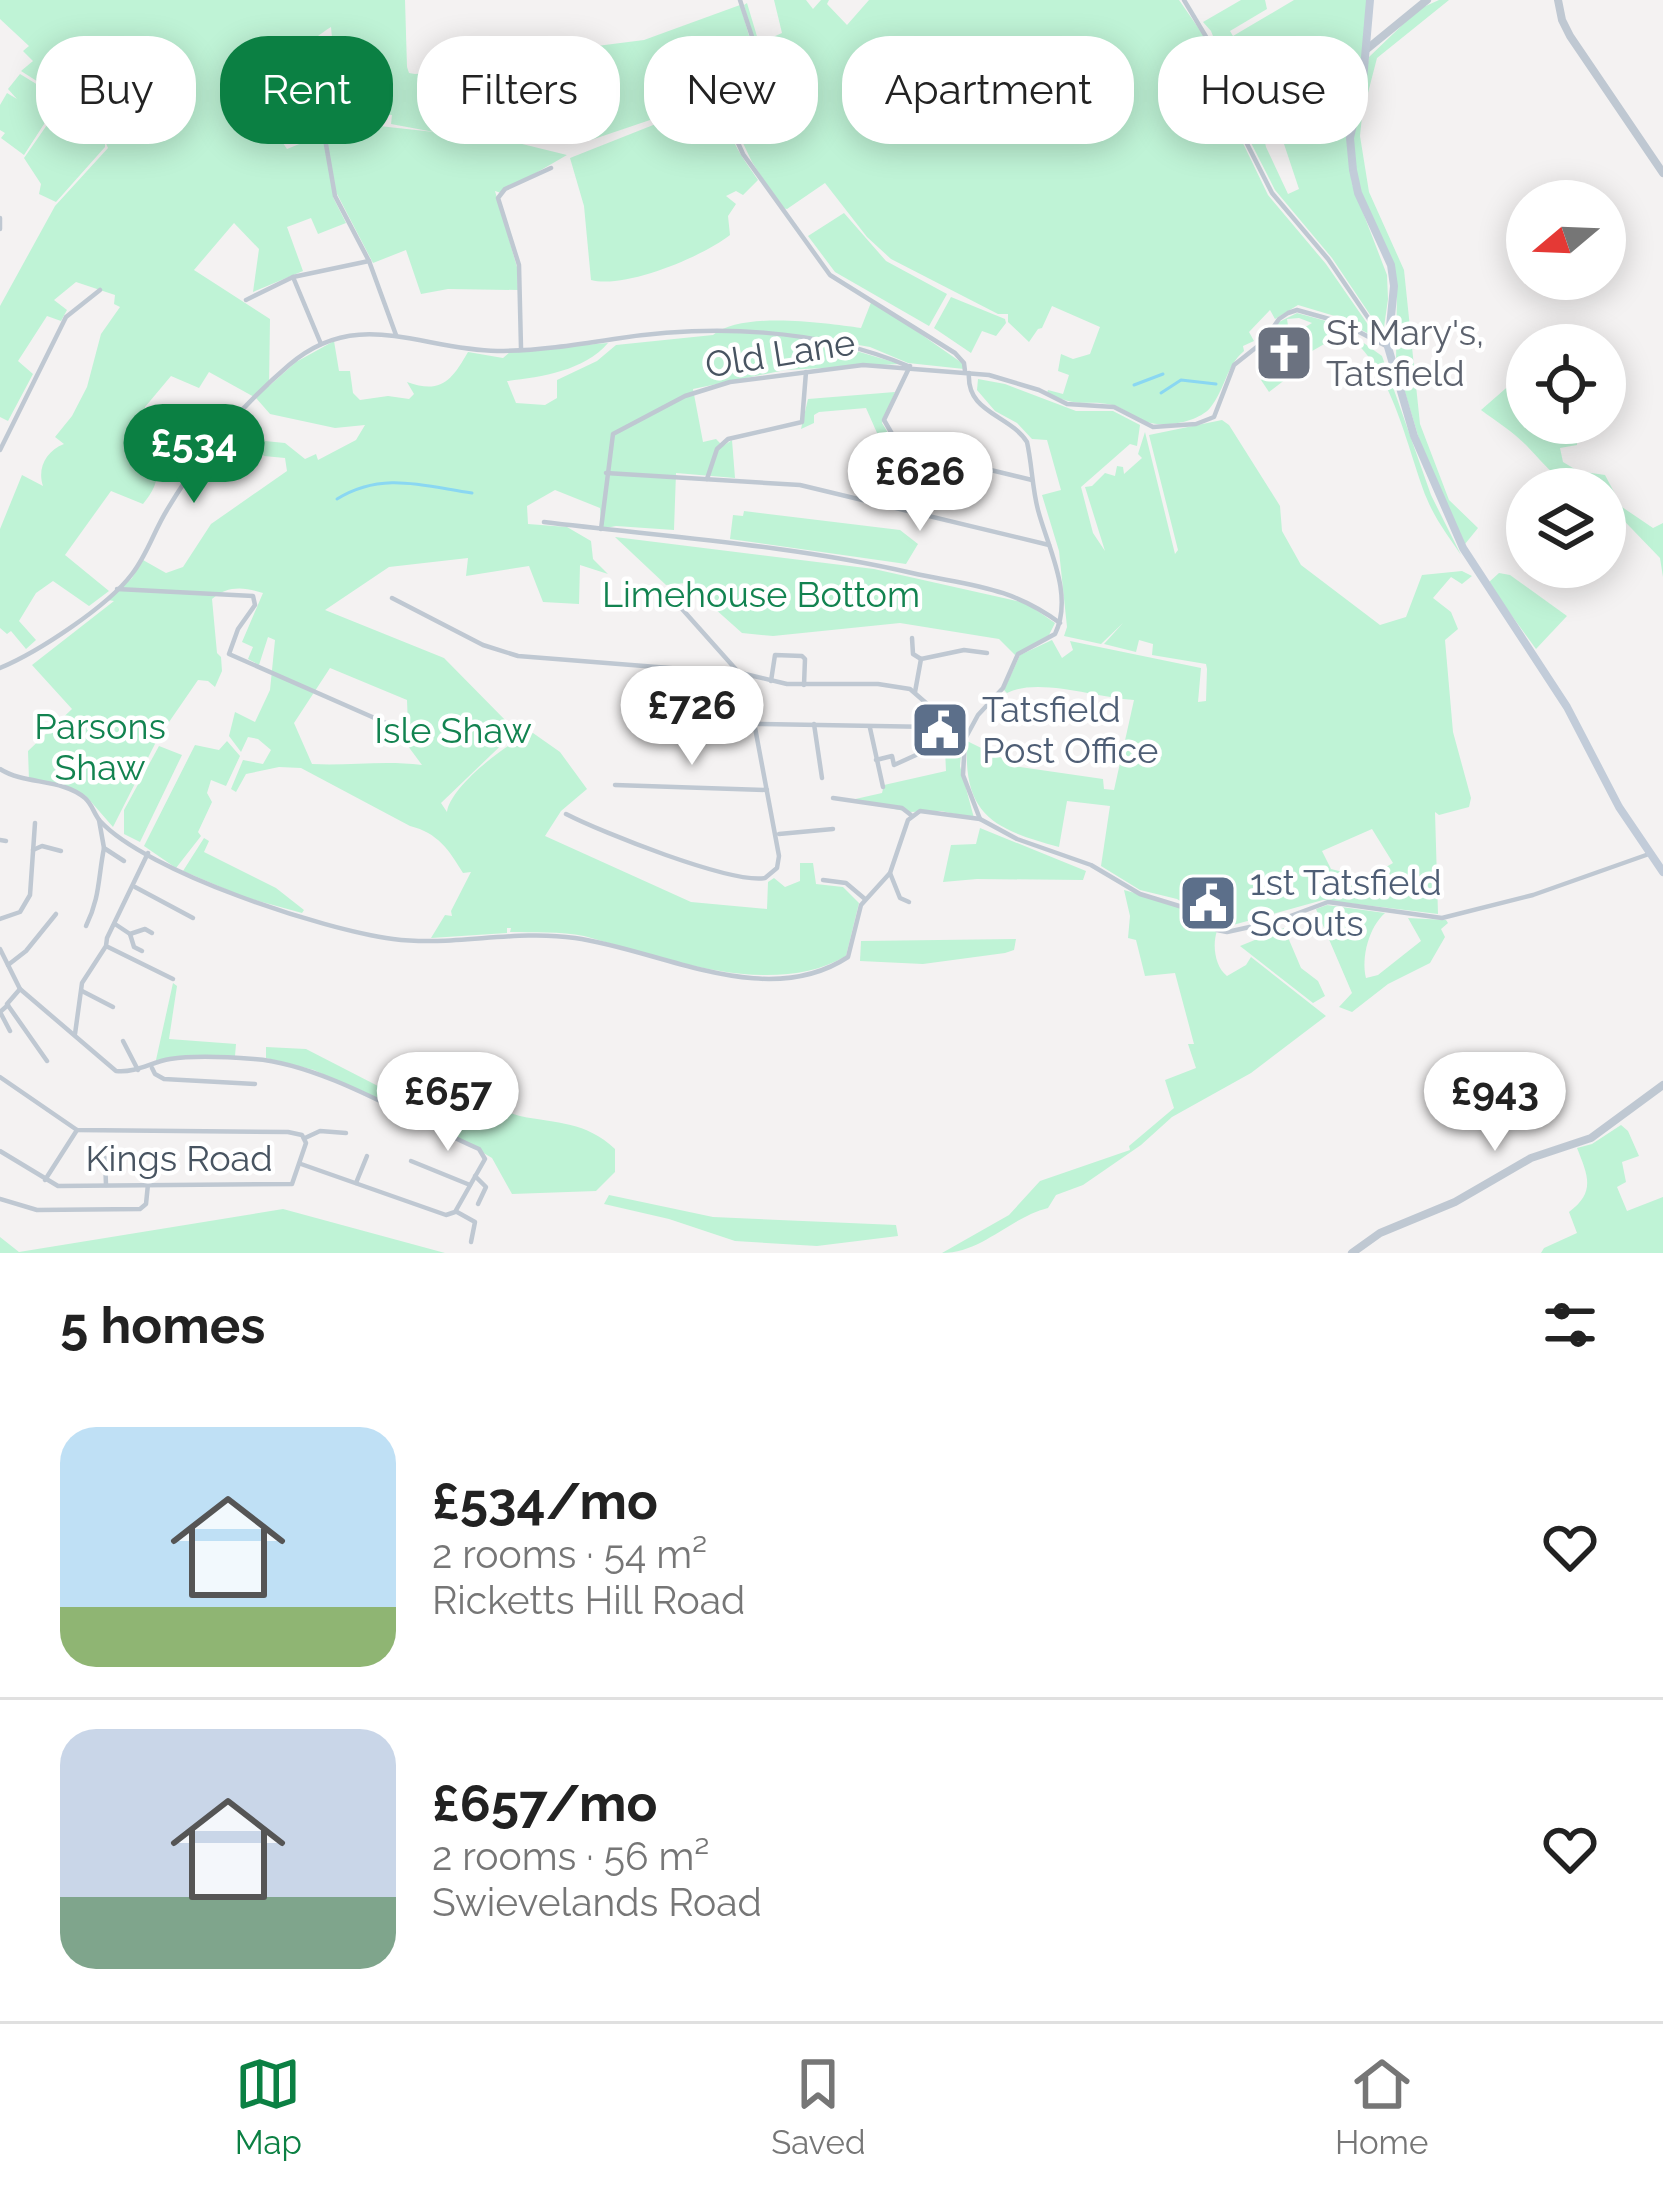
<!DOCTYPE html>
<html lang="en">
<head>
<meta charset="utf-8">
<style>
	:root { --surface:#fff; --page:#f6f6f6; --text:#222; --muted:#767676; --line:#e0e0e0; --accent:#0b8043 }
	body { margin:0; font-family:Raleway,sans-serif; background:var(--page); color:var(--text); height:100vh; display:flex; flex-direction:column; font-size:45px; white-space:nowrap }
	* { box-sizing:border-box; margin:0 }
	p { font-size:39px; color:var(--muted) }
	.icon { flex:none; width:66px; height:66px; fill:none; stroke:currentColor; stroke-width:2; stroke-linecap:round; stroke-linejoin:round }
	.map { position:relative; height:1253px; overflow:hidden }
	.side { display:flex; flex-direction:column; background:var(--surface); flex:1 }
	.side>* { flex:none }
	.banner { position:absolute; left:36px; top:36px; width:1593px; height:108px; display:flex; gap:24px }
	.needle { width:78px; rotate:251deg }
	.fabs { position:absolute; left:1506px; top:180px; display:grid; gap:24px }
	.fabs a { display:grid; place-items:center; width:120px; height:120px; border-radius:50%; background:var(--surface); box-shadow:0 6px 30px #0003; font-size:60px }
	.price { position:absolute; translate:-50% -102px; padding:0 27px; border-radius:42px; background:#fff; color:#222; font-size:39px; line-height:78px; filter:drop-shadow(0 3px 6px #0008) }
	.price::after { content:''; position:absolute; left:50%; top:72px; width:36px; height:27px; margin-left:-18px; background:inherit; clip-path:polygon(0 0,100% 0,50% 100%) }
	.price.on { background:var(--accent); color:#fff }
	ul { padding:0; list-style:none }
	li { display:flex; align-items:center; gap:36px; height:300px; padding:0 60px }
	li+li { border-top:3px solid var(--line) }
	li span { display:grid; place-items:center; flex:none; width:336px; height:240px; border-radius:36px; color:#555 }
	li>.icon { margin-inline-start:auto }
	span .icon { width:144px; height:144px; fill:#fffc; stroke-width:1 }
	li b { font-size:51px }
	h2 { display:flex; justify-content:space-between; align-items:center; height:144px; padding:0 60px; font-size:51px }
	.chip { padding:0 42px; border-radius:48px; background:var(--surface); box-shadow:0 6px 30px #0003; font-size:42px; line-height:108px }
	.chip.on { background:var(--accent); color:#fff }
	.dock { display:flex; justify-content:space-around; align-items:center; height:168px; border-top:3px solid var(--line); background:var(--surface); font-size:33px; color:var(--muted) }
	.dock a { display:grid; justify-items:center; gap:6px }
	.dock .on { color:var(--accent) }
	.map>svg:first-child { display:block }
</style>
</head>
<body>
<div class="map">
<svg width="1663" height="1253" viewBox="0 0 1663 1253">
	<rect width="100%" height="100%" fill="#f4f2f2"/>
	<g fill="#bff3d6" fill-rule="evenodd">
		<path d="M0,0H405L407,67L409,73L415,74L490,69L589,47L644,40L740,5L755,56L749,78L736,86L733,78L716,84L718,97L591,140L567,139L563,123V138L538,141L536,133L514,142L567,155L501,193L495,191L517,267L518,290L448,289L421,294L406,250L373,263L336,192L333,197L346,223L318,234L311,218L287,227L303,271L253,292L259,249L234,223L194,270L270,319L269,386L296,362L334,341L339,371H350L353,393L360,400L388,396L409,399L414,394L407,382C440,394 451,382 468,352L503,358L511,351L608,343C584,371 541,377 507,381L516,403L545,405L557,398V380L597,361L616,345L713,335C742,311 825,323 861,328L872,300L962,363L964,369L908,363L870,347L830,340L826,342L900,364L785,370L693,389L703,442L716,439L723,446L732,440L735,478L676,473L674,530L616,526L601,529L600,508L555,490L527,506L528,524L567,527L591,541L593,559L608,574L580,565L579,604L543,602L529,566L466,576L468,558L389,567L325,610L444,658L516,731L441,803L447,812C450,787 508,741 533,733L560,752L587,789L561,811L545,836L691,902L767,909L768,882L774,878L785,887L800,881V863H813L816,884L843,887L859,903L846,956C771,1000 662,957 584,936C561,931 533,933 510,932L511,928H507V933L431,938L445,915L452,916L451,911L471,872L463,873C449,850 438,833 410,826L301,768L279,767L246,774L236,792L231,789L243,760L263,764L271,750L258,739L248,737L241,752L229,736L235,712L255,722L270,690L275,640L268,637L259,665L248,659L253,647L242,642L263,593C245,587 227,585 212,599L217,653L221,657L222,671L215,687L208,681L198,680L158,738L113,827L86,796L65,786L29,780L28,751L72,709L32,665L114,601L108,600L132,578L143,560L166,573L183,567L211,524L287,471L285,458L264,456L259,450L265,441L285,443L305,459L316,454L318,460L356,440L365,425L335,428L270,414L256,398L209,372L199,388L171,376L145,407V415L180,425L155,456C159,479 157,486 143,504L111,491L65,555L109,591L89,606L53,581L36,593L19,621L36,640L26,649L11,631L7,634L0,628V529L22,475L43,486C37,468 46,451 64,444L55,437L72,416L87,387L101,334L120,307L114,304L115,295L76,282L54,300L67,310L61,321L47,316L18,361L33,374L8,421L0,417V306L55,206L108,148L105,141V147L56,202L39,194L41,184L24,158L65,99L21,71L33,61L23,51L29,46L0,19ZM331,27L336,81L329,104L345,111L392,115L391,124L434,132L370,125L319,136L287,149L268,121L304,93L294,78C297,52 309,41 331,27ZM330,668L407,700L408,727L402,738L422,765C383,760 350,766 312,764L294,723Z"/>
		<path d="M774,0H806L813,9L821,0H829L827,4L847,25L869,0H1179L1204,36L1239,135L1268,195L1326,264L1378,339L1338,317L1298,305L1275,319L1270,310L1249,332L1254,341L1243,346L1244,351C1226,366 1225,390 1210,408C1198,422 1165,428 1147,422C1135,419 1125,408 1112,405C1084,399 1080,409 1047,393L1048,390L1063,394L1069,375L1058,371L1061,354L1073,359L1090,354L1100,327L1052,306L1042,328L1038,329L1029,342L1008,322V314H998L891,259L867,237L825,183L787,209L782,208L752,162L732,120L759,59L744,5L747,3L759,43L782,33Z"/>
		<path d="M1241,0H1265L1267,9L1230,31L1233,36L1294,0H1368L1360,79L1347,136L1352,184L1387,275L1388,299L1383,334L1332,258L1275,190L1246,133L1231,82L1211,31L1203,22ZM1276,48H1300L1312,77L1311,106L1285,118ZM1270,50L1283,141L1299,189L1288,194L1266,147L1247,59Z"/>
		<polygon points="1439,0 1449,0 1377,58 1362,116 1360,136 1369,192 1404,270 1420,424 1449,500 1478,528 1465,544 1423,452 1396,362 1397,286 1358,185 1353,138 1369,57 1419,9"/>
		<polygon points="20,74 61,99 47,120 40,116 46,121 24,155 1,138 5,133 0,130 0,105 7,93 17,99 8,89"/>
		<path d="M739,91C716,126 737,149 758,180L743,195L736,191L726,196L736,204L728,216L730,235C702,257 625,289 591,280L584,206L570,158Z"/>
		<polygon points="844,213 886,261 947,294 929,326 835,272 808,236"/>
		<polygon points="951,297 1005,319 1006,323 996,336 982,331 971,353 934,328"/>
		<path d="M1297,313L1337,324L1382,356L1431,495L1461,555C1449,537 1435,519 1427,499C1406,448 1388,340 1326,327L1333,339L1293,362L1284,344L1299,339L1297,332L1312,323L1299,318L1287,319L1289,333L1276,348L1283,360L1299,369L1269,392L1261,380L1276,370L1264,347L1279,322Z"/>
		<path d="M1527,370V423H1583L1584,429L1577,432V445L1560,448L1563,462L1578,471L1605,475L1622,507L1653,528L1663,523V577L1660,558L1605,501V489C1560,489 1555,475 1526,445C1513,432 1496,421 1481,410Z"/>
		<path d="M978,379L1005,384L1076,411H1113L1140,425L1137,446L1130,444L1081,487L1093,533L1105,551L1085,487L1092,486L1105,473L1115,476L1117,466L1123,467L1124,474L1142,458L1138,454L1145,432L1175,554L1178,550L1149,435L1222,420L1229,425L1280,506L1282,531L1301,565L1380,625L1406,617L1422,575L1462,571L1472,576L1462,584L1451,577L1433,598L1451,612L1458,629L1445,640L1453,732L1471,798L1469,807L1439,815L1435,812L1438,914L1323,900L1222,928L1177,899L1140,890L1101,866L1110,806L1067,801L1059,847C994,829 963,816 967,741L1020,767L1103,779L1104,789L1114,790L1134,700C1097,698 1039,677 1007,693L1004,690L1020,655L1052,640L1062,658L1073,650L1070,641L1201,668L1198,702L1206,701L1207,669L1206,664L1152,655L1153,644L1139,640L1136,652L1104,644L1123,623L1101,644L1064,636L1067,627L1059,551L1042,495L1061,490L1047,440L1032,439L1017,423L995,411L977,390ZM1372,829L1393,863L1367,878L1331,869L1322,851Z"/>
		<polygon points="895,392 882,423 917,481 867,470 869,455 885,451 866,408 819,412 814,415 814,423 801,429 808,399"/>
		<polygon points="744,511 900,530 918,544 906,564 730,539 733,515 743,516"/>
		<polygon points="615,537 874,569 1026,603 1055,623 1049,635 1015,655 999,639 900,623 773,636 742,633 686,583 666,585"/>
		<polygon points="1499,573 1510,575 1567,616 1536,649 1488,583"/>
		<polygon points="950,725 963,734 960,766 974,818 941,811 909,812 851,800 882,793 884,785 946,771 944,728"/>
		<polygon points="227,741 240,756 226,786 211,780 207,793 212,802 198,832 201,836 176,868 144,846 195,745 219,750"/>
		<polygon points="159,746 182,755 140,842 124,834 124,810"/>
		<polygon points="980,828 1086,871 1083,880 977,879 943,882 951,845 976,844"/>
		<polygon points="204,838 209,841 204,852 276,888 304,910 302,913 244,897 183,871"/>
		<path d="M1124,890L1174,904L1217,931C1212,945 1215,967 1227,976L1246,965L1251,957L1326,1016L1251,1073L1172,1117L1141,1145L1083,1185L1056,1195L1048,1208C1009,1218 982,1253 942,1253L1009,1215L1040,1181L1130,1150L1129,1146L1174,1108L1165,1080L1196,1068L1188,1044H1194L1175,973L1145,976L1136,940L1128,938L1130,916Z"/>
		<path d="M1327,905L1385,913C1369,927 1361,957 1366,978L1378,975L1421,941L1408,918L1446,920L1448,923L1441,929L1445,937L1430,963L1388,984L1352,1012L1339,1007L1352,993L1316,909Z"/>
		<polygon points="1284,928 1301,968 1318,981 1325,996 1313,1003 1240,946"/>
		<polygon points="1016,939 1014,950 1005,953 923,964 860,961 861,941"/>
		<polygon points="173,983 177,986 169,1039 236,1044 235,1056 156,1060"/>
		<path d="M266,1047L306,1049L411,1103L449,1104L460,1088C479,1097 500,1111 520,1116C558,1124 585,1121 615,1149V1172L596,1191L512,1194L492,1158L455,1136L314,1070L266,1058Z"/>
		<path d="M1621,1125L1628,1131L1639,1156L1622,1162L1626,1182L1617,1187L1627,1211L1663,1197V1253H1541L1544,1248L1577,1233L1569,1212C1596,1192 1588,1176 1577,1148L1592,1144Z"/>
		<polygon points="609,1195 713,1217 896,1225 898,1236 817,1246 735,1241 669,1219 604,1204"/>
		<polygon points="283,1209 445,1253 0,1253 0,1237 19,1252"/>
	</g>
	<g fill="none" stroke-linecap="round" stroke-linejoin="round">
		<g stroke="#8ad7f2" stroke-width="3">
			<polyline points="1134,385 1163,374"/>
			<polyline points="1161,393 1181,380 1216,384"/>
			<path d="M337,499C382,471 424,486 472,493"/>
		</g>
		<g stroke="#bfc8d2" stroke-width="4.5">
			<polyline points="740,0 758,55 751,81 732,110 730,125 743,154 830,275 955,353 964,363 965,371"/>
			<polyline points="1184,0 1220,60 1242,134 1272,193 1328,259 1386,344"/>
			<polyline points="324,133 335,196 369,261 396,335"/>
			<polyline points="0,218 0,229"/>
			<polyline points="293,277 321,344"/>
			<polyline points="246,300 293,277 369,261"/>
			<polyline points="521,348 519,265 498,198 505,189 551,168"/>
			<polyline points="910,366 884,420 920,482 918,512"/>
			<path d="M969,373C966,413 1009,414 1027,442C1032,464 1032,487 1038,510C1048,548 1074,595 1055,634L1018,654L1003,688L978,715L965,739L963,775L980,819"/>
			<polyline points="208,449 208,433 230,421"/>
			<polyline points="0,450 66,317 100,290"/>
			<polyline points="905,454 937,457 1032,480"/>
			<polyline points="606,473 800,485 1049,545"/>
			<polyline points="707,479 717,449 728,439 802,422 806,372"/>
			<path d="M544,522C667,537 791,545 912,573C972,586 1009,586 1060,623"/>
			<polyline points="601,529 613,434 685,396 730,382 863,365 989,375 1039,390 1067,404 1114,407 1153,427 1196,424 1214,417 1234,365 1263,342 1279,319 1288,313 1297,310 1340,322 1388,347"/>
			<polyline points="117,589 253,596 255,605 238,629 229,654 395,727"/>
			<polyline points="666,591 740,674"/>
			<polyline points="392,598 483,645 518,656 745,674 787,684 878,684 910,689 933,709 946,715 965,739"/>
			<polyline points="912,638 913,654 921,659 964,650 987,653"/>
			<path d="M0,668C38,652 107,607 132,574C147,555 154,531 167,510C199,456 240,407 289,365C357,306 421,350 497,351C536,351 575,345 614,339C711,324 818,328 908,366"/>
			<polyline points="771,681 775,655 802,656 805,659 804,685"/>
			<polyline points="915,692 921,659"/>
			<polyline points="757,724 933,727 951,722"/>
			<polyline points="814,724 822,778"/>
			<polyline points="870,728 883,787"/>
			<polyline points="876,760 892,756 894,765 916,755"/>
			<path d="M0,769C25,785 61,778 85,798C92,804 94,814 100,821C147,872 323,930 393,939C453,947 514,929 575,938C661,950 766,1011 848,957L861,905L890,873L908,820L920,811L980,819L1017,839L1091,865L1140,894L1189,909L1217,930L1227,932L1277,921L1328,902L1442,918L1533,895L1649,854"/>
			<polyline points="615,785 767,790"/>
			<polyline points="833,798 902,808 911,815"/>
			<path d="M566,814C601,832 731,884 765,878L777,868L779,856L745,674"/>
			<polyline points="99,820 104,848 124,861"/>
			<polyline points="779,834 833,829"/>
			<polyline points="0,840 6,841"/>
			<polyline points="33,850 42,846 61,851"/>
			<polyline points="890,873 900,898 909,902"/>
			<polyline points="823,880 846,883 865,899"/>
			<polyline points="135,887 193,918"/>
			<polyline points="0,919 20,912 30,895 35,823"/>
			<polyline points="115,924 130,934 145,929 152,933"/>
			<path d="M86,926C100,898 98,878 104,848"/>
			<polyline points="130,934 134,947 142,951"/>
			<polyline points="108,947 173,979"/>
			<path d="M0,949L20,989L116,1071C137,1073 151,1062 170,1059C195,1055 229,1057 254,1059C324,1064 414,1121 479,1149L485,1159L455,1212L446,1215L301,1164"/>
			<polyline points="8,965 26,951 56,914"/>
			<polyline points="20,989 7,1004 47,1061"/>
			<polyline points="82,991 113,1007"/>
			<polyline points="8,1005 0,1012 10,1031"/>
			<polyline points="75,1034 82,983 106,946 107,938 148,853"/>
			<polyline points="123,1041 138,1070"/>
			<polyline points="152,1068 155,1074 164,1079 255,1084"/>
			<polyline points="0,1077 77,1130 288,1132 302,1135 306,1143 292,1184 58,1186 0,1151"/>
			<polyline points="305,1138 320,1131 346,1133"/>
			<polyline points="105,1158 106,1185"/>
			<polyline points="411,1161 470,1185"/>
			<polyline points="475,1176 486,1187 478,1204"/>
			<polyline points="45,1180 77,1130"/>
			<polyline points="356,1183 367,1156"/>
			<polyline points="0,1199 37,1210 140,1209 146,1204 148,1184"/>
			<polyline points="457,1212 475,1222 471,1242"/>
		</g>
		<g stroke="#bfc8d2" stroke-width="8">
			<polyline points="1558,0 1562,20 1570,36 1663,173"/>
			<polyline points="1367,49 1427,0"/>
			<polyline points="1352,1253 1380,1233 1455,1202 1531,1158 1591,1138 1663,1085"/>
		</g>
		<polyline stroke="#c2ccd9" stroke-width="8" points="1370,0 1363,80 1350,138 1353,170 1358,193 1391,265 1394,286 1388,347 1414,436 1463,548 1567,707 1619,807 1663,872"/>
	</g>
	<defs>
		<symbol id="church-square" viewBox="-11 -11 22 22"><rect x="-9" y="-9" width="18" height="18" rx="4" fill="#6b7280" stroke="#fff"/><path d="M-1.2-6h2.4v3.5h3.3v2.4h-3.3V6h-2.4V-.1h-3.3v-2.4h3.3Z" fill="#fff"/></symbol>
		<symbol id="civic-square" viewBox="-11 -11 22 22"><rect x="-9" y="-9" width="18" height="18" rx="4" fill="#5c6f8a" stroke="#fff"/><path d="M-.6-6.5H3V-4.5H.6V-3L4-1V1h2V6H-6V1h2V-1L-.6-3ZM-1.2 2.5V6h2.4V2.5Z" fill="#fff"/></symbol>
	</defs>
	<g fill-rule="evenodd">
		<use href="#church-square" x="1251" y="320" width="66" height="66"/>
		<use href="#civic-square" x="907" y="697" width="66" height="66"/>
		<use href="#civic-square" x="1175" y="870" width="66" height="66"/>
	</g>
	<g text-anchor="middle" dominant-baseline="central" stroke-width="9" stroke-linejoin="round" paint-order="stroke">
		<g font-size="36" fill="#5b616d" stroke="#fff" text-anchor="start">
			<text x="1326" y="332">St Mary's,<tspan x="1326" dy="41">Tatsfield</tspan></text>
		</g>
		<g font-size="36" fill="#485461" stroke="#fff">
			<text transform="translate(780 353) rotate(-9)">Old Lane</text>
			<text x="179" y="1158">Kings Road</text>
		</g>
		<g font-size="36" fill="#128350" stroke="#fff">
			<text x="761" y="594">Limehouse Bottom</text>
			<text x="100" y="726">Parsons<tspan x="100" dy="41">Shaw</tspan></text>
			<text x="453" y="730">Isle Shaw</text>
		</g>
		<g font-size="36" fill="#4e5e75" stroke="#fff" text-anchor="start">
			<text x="982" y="709">Tatsfield<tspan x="982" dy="41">Post Office</tspan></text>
			<text x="1250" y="882">1st Tatsfield<tspan x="1250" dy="41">Scouts</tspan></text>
		</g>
	</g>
</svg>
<div class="fabs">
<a><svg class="needle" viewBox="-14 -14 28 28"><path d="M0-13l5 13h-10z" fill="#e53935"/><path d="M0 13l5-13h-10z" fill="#767676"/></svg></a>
<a><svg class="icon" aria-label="locate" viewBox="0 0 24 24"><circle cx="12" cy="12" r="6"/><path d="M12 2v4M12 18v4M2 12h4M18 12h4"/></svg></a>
<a><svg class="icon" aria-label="layers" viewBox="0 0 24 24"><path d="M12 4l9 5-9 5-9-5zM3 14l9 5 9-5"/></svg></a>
</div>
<b class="price on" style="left:194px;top:506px">£534</b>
<b class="price" style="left:920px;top:534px">£626</b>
<b class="price" style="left:692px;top:768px">£726</b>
<b class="price" style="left:448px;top:1154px">£657</b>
<b class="price" style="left:1495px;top:1154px">£943</b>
<div class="banner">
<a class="chip">Buy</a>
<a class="chip on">Rent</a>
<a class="chip">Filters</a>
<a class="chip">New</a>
<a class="chip">Apartment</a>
<a class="chip">House</a>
</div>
</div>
<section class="side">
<h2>5 homes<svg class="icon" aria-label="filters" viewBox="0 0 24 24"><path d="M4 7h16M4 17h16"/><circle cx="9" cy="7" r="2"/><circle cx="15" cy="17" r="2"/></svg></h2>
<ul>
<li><span style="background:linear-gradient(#bfe0f5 75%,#8fb573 0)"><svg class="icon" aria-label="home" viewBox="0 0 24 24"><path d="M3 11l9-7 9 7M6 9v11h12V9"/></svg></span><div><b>£534/mo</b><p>2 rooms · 54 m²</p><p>Ricketts Hill Road</p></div><svg class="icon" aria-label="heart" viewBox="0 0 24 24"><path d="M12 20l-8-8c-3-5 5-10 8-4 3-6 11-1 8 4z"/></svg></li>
<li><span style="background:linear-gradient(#c9d6e8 70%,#7fa58c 0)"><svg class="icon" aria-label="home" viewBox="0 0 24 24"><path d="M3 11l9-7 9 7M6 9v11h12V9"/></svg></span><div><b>£657/mo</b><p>2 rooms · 56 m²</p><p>Swievelands Road</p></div><svg class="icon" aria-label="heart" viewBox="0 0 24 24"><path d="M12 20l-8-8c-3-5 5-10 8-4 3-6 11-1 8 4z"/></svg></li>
</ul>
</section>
<nav class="dock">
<a class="on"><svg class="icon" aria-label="map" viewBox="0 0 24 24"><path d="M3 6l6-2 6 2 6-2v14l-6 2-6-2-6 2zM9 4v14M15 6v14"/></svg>Map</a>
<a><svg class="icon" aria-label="saved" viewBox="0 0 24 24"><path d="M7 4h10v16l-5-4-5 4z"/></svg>Saved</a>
<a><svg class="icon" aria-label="home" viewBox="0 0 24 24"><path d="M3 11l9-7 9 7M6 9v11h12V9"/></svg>Home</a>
</nav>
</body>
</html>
